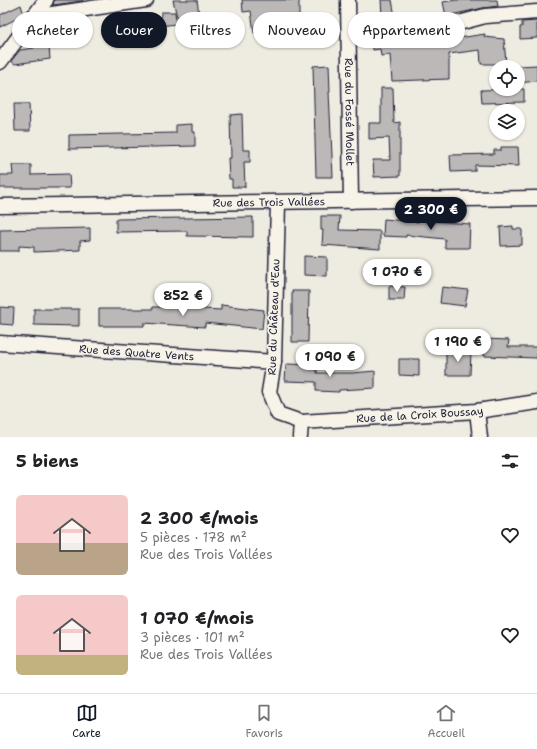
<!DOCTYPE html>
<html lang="fr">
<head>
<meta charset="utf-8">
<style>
	:root { --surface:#fff; --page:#f2f2f2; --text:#202124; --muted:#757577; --line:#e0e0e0; --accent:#111827 }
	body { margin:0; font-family:"Shantell Sans",sans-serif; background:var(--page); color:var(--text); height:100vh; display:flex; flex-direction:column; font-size:15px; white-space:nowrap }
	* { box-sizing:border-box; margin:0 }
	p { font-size:13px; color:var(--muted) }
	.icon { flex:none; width:22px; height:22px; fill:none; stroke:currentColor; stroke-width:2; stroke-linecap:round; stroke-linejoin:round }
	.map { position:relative; height:437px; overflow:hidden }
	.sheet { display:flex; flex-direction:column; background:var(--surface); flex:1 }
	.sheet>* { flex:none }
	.hud { position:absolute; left:12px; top:12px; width:513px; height:36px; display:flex; gap:8px }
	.tools { position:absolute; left:489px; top:60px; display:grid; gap:8px }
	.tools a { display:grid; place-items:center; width:36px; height:36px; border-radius:50%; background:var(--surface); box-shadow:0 1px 3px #0004; font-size:20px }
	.price { position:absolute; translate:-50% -34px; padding:0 9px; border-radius:14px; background:#fff; color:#222; font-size:13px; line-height:26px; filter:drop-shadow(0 1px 2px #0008) }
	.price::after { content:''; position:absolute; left:50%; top:24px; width:12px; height:9px; margin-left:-6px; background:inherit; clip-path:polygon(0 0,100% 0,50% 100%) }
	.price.on { background:var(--accent); color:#fff }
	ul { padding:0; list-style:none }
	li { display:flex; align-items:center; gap:12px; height:100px; padding:0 16px }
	li span { display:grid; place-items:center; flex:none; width:112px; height:80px; border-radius:6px; color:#555 }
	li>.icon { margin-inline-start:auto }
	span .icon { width:48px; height:48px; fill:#fffc; stroke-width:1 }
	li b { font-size:17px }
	h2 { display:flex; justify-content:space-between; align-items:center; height:48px; padding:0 16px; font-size:17px }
	.tag { padding:0 14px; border-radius:18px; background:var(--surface); box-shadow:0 1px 3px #0004; font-size:14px; line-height:36px }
	.tag.on { background:var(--accent); color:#fff }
	.tab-bar { display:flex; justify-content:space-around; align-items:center; height:56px; border-top:1px solid var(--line); background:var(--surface); font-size:11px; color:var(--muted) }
	.tab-bar a { display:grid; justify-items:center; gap:2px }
	.tab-bar .on { color:var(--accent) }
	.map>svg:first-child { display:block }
</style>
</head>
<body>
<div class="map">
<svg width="537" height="437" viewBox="0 0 537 437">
	<rect width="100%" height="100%" fill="#eeebe1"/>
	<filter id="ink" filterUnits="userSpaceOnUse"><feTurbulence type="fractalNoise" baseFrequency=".025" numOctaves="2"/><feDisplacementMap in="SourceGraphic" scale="8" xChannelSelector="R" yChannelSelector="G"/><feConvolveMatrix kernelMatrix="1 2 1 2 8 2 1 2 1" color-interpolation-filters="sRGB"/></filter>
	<g filter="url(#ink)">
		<g fill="#bbb8b7" stroke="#22223b">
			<polygon points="54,0 83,0 83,1 53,5"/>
			<polygon points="173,0 197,0 199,14 177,17"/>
			<polygon points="242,0 299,0 299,15 269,18 269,31 254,33 251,11 243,12"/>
			<polygon points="381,0 392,0 396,22 431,20 433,42 485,34 484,37 504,39 506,64 481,64 480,50 449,54 449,79 392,81 390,55 381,56 380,49 373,50 372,33 383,32"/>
			<polygon points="456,0 497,0 498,6 483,8 446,16 443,2"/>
			<polygon points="21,5 24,15 0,27 0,15"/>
			<polygon points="161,12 175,12 176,24 160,26"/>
			<polygon points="86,17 88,26 48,34 50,59 15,64 11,61 20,50 34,48 33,32 38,25"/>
			<polygon points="537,21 537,38 520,39 520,27 522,27 522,22"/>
			<polygon points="329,65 330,92 329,92 333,177 316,177 313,66"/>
			<polygon points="537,65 537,81 518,83 518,66"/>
			<polygon points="381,88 393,88 394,123 400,122 400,176 374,177 373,160 390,160 389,138 369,139 369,123 381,123"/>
			<polygon points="524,89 524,102 482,103 481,90"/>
			<polygon points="14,104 29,104 30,131 15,131"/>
			<polygon points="242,114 243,150 250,150 250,162 244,162 245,187 232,187 232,179 229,179 228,158 231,158 230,115"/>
			<polygon points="192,124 192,132 195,132 195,146 69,149 69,135 176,133 176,125"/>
			<polygon points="501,147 518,147 519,166 475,165 475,171 451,172 450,155 494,154 494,150 501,150"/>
			<polygon points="12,165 31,165 31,175 69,174 70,188 0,188 0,175 13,175"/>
			<polygon points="321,216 340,216 339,230 380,231 380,249 322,245 323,230 321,230"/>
			<polygon points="253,217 253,237 187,236 187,231 116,232 116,219"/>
			<polygon points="384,219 418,222 418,220 470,224 469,248 445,248 445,239 406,235 406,237 383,236"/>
			<polygon points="513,226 513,229 522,229 522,245 501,246 500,227"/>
			<polygon points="90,228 90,240 80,241 80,250 34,252 34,247 19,246 19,251 0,251 0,230"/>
			<polygon points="304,256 327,257 327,276 304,275"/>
			<polygon points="389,286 405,287 404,300 389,300"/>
			<polygon points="442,287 468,290 465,306 440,303"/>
			<polygon points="292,291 309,291 308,342 292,342"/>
			<polygon points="221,305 264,310 262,329 205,323 205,327 144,323 144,326 99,326 99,309 153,309 153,307 169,307 221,310"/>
			<polygon points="0,307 14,308 13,325 0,324"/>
			<polygon points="34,309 79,309 79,326 34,325"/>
			<polygon points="484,339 509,340 508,347 537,347 537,358 484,356"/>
			<polygon points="446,351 471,352 470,375 446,375"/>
			<polygon points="399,359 419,359 419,376 399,375"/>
			<polygon points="286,364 317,365 317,373 352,373 375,371 375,388 339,390 339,392 316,391 316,382 285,381"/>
		</g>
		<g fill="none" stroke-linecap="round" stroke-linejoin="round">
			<defs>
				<g id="street">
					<path id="s1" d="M348,0L351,201"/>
					<polyline points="32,17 146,0"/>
					<polyline points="444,27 485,16 537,12"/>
					<polyline points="0,62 46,0"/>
					<polyline points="278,203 274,362 269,392 278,414 301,422 300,437"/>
					<path id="s2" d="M0,206L537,198"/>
					<path id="s3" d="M0,343L274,362"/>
					<polyline points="477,411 480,437"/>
					<path id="s4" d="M301,422L477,411L537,402"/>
				</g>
			</defs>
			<use href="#street" stroke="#22223b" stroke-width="17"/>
			<use href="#street" stroke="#f7f3e8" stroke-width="14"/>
		</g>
	</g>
	<g text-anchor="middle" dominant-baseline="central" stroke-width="3.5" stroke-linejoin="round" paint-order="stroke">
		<g font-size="11" fill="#22223b" stroke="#f7f3e8">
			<text stroke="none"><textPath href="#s1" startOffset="112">Rue du Fossé Mollet</textPath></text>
			<text stroke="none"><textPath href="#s2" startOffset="269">Rue des Trois Vallées</textPath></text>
			<text transform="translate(274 317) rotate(-88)">Rue du Château d'Eau</text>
			<text stroke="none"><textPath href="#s3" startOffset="137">Rue des Quatre Vents</textPath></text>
			<text stroke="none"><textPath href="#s4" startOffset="119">Rue de la Croix Boussay</textPath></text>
		</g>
	</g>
</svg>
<div class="tools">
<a><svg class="icon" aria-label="locate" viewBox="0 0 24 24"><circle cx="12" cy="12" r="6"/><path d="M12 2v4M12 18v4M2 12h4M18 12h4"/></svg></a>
<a><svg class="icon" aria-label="layers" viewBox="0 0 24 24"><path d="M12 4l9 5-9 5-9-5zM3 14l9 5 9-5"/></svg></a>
</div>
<b class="price on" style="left:431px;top:231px">2 300 €</b>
<b class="price" style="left:397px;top:293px">1 070 €</b>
<b class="price" style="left:183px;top:317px">852 €</b>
<b class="price" style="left:458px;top:363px">1 190 €</b>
<b class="price" style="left:330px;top:378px">1 090 €</b>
<div class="hud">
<a class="tag">Acheter</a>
<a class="tag on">Louer</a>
<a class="tag">Filtres</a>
<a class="tag">Nouveau</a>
<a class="tag">Appartement</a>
</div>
</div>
<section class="sheet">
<h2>5 biens<svg class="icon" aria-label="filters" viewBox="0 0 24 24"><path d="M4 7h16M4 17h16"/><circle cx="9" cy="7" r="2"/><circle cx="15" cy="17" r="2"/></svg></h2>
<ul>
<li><span style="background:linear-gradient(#f6c9c9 60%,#b9a48a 0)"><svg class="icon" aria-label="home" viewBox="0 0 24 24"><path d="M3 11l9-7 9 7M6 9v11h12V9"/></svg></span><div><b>2 300 €/mois</b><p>5 pièces · 178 m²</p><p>Rue des Trois Vallées</p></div><svg class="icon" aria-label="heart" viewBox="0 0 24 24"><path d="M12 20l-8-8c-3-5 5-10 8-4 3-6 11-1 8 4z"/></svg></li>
<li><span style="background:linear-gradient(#f6c9c9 75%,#c2b280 0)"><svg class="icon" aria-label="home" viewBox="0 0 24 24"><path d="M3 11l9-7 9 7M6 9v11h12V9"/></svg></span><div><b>1 070 €/mois</b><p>3 pièces · 101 m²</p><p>Rue des Trois Vallées</p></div><svg class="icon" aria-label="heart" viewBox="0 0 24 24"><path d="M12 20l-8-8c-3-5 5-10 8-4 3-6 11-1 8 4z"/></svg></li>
</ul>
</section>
<nav class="tab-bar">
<a class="on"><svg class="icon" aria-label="map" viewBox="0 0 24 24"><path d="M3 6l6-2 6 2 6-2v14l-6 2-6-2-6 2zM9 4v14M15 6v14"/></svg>Carte</a>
<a><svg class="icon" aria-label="saved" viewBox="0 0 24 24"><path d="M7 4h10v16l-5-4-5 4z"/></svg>Favoris</a>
<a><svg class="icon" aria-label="home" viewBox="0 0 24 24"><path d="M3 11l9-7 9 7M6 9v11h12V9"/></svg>Accueil</a>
</nav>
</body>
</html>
